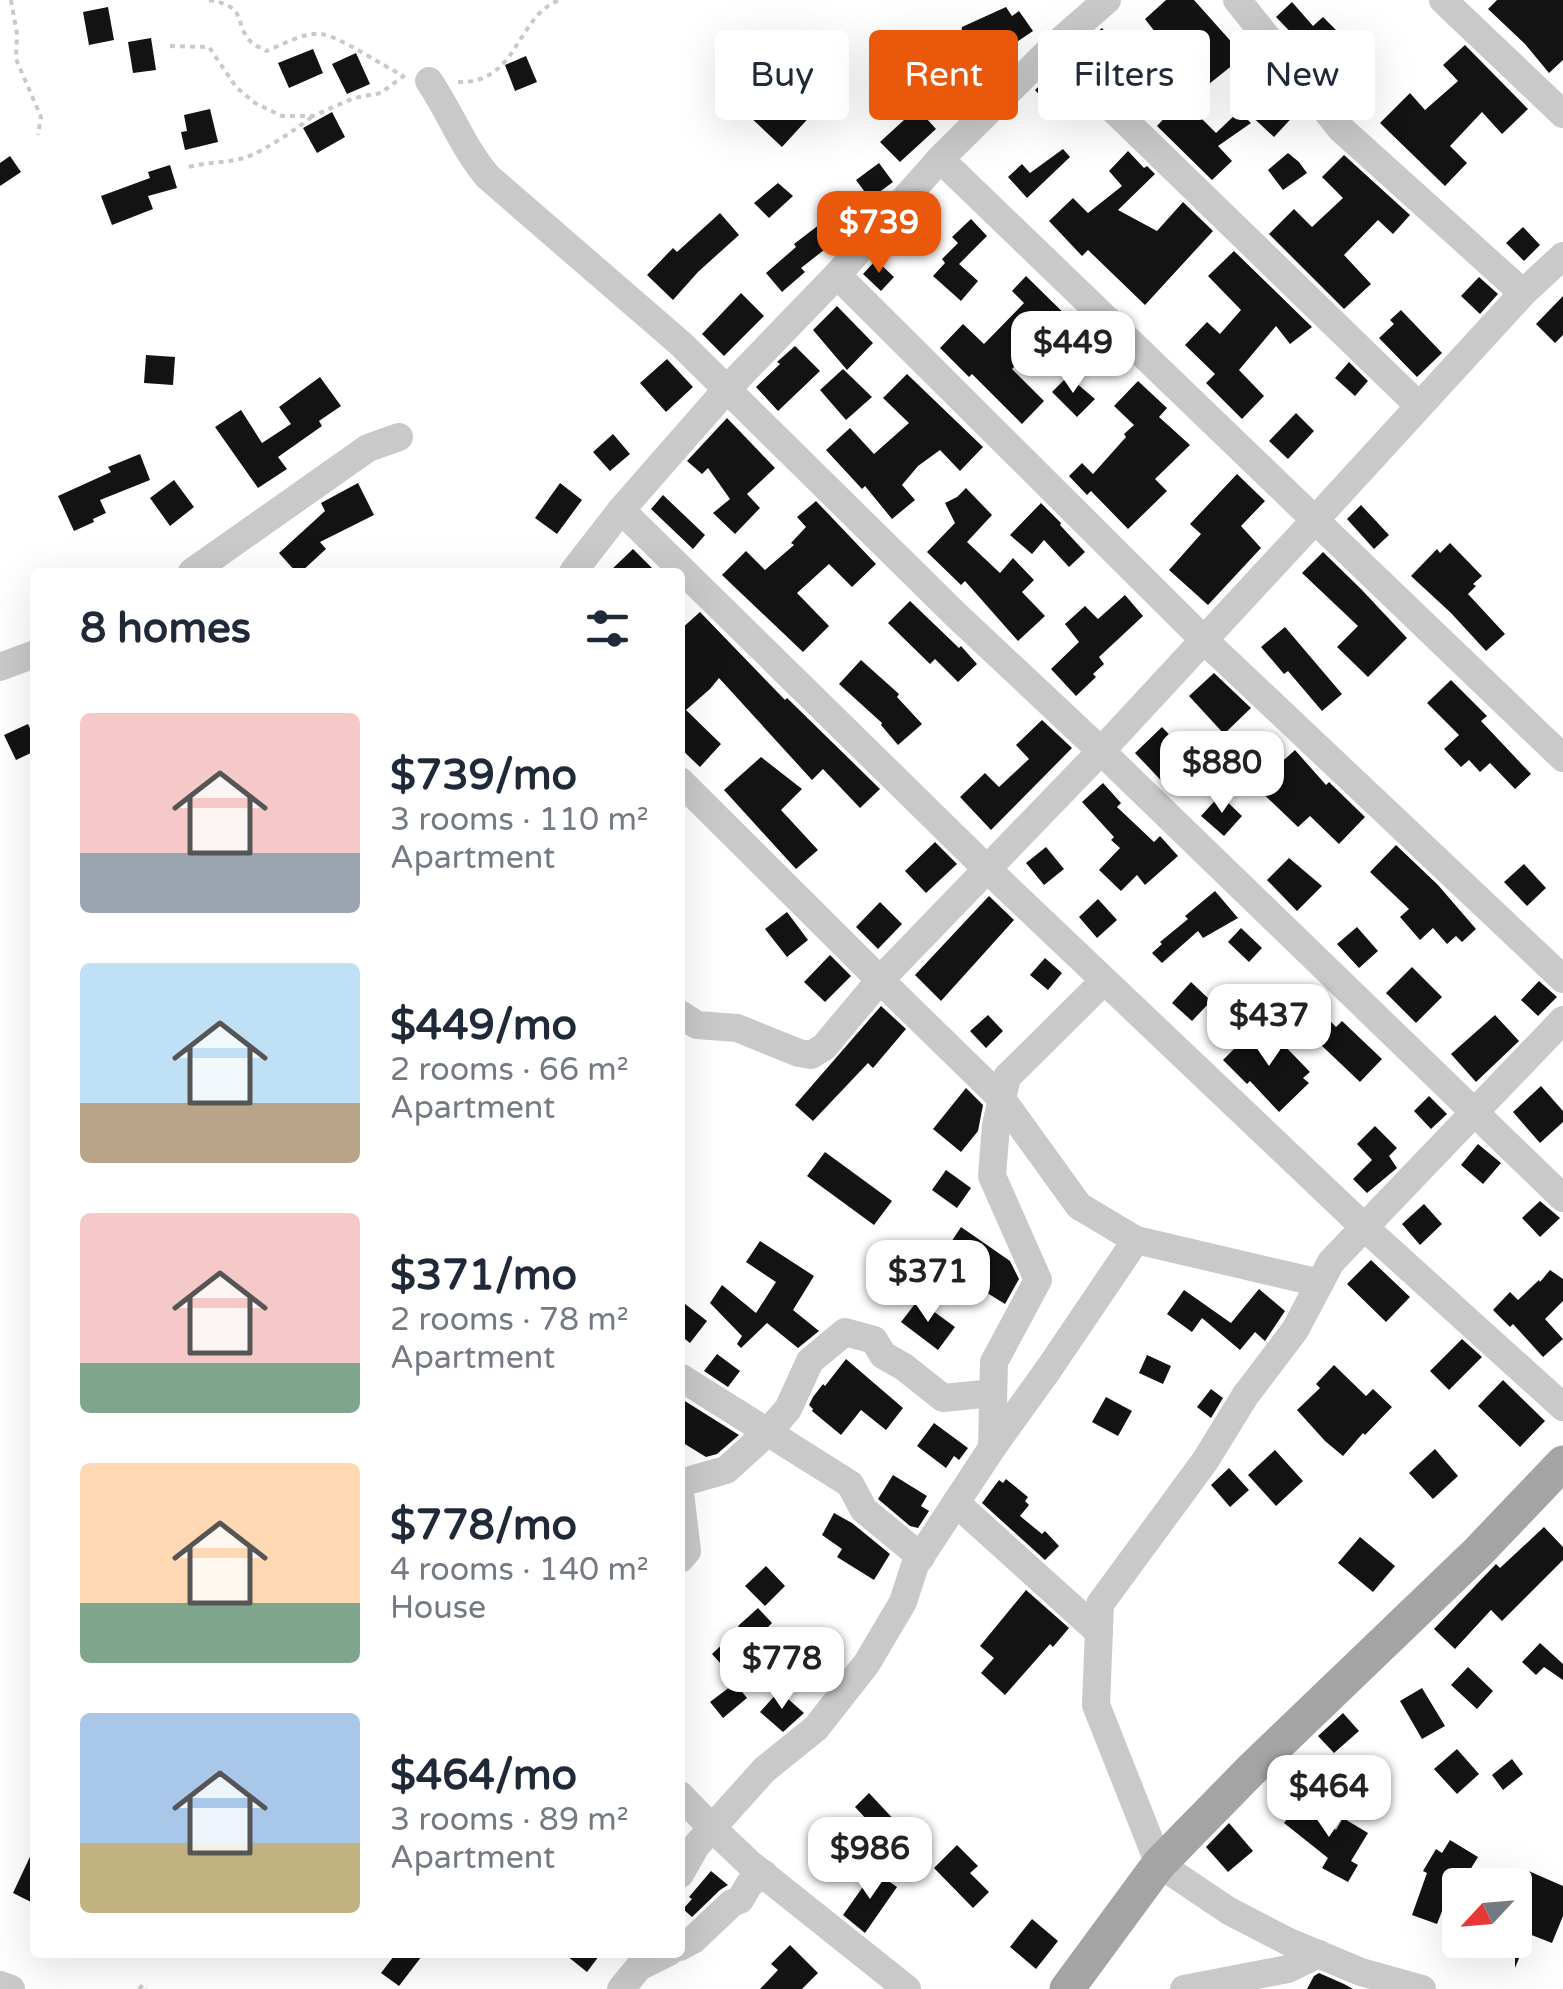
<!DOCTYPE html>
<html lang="en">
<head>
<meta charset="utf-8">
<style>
	:root { --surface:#fff; --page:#f6f6f7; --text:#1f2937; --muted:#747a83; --accent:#ea580c }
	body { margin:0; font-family:"Varela Round",sans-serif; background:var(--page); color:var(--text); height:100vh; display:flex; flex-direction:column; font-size:38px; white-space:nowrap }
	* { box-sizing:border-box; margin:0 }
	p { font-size:32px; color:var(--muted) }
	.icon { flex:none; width:55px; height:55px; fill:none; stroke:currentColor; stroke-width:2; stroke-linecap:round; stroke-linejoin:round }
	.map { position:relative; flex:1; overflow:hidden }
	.details { position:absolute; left:30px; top:568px; width:655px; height:1390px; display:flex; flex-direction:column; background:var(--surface); border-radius:10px; box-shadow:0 10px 40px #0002 }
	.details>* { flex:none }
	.banner { position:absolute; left:715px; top:30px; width:698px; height:90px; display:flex; gap:20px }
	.needle { width:65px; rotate:244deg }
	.buttons { position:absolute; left:1442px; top:1868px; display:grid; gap:20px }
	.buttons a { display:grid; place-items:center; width:90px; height:90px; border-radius:10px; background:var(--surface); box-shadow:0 10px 40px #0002; font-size:50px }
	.price { position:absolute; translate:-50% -85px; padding:0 22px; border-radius:20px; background:#fff; color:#222; font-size:32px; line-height:65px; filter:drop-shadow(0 2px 5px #0008) }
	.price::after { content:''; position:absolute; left:50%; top:60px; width:30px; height:22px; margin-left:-15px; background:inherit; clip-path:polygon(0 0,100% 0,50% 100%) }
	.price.current { background:var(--accent); color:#fff }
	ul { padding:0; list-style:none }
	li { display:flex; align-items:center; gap:30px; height:250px; padding:0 50px }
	li span { display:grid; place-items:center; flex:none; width:280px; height:200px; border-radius:10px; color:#555 }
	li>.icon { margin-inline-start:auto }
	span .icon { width:120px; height:120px; fill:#fffc; stroke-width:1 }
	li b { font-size:42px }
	h2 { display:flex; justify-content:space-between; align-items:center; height:120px; padding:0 50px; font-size:42px }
	.tag { padding:0 35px; border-radius:10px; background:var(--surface); box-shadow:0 10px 40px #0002; font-size:35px; line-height:90px }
	.tag.current { background:var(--accent); color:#fff }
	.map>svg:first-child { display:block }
</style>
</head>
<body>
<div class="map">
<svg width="1563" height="1989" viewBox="0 0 1563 1989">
	<rect width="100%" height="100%" fill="#fff"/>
	<g fill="#131313">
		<polygon points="1166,0 1194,0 1244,56 1189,100 1148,54 1162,41 1145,19"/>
		<polygon points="1497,0 1563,0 1563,60 1549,73 1525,44 1488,9"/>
		<polygon points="1292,2 1313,26 1323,17 1353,47 1329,72 1276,17"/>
		<polygon points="108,7 114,40 89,45 83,12"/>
		<polygon points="1006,7 1012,16 1019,11 1033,31 993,58 998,63 970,91 924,43 959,58 962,27"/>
		<polygon points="1102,28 1117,46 1096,65 1080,47"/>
		<polygon points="151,38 156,70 133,73 128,42"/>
		<polygon points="1465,45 1528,109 1502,134 1482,112 1450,146 1467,163 1445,186 1380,123 1410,93 1425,110 1458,81 1443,65"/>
		<polygon points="313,49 323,73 289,88 278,63"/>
		<polygon points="356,53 370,84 347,94 332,64"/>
		<polygon points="526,56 537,82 515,91 505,65"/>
		<polygon points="1052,74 1071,93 1052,109 1035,90"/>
		<polygon points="781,79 815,111 782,147 748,115"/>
		<polygon points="1271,82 1300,109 1274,137 1245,110"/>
		<polygon points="1182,99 1216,133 1239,111 1251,123 1218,146 1232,161 1212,180 1157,126"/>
		<polygon points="917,108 936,129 900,162 880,142"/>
		<polygon points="210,109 218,142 185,150 181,132 187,131 184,115"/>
		<polygon points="332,112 345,137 317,153 303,128"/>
		<polygon points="1063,149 1070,157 1027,198 1008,177 1022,164 1030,173"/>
		<polygon points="1128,151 1144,168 1147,166 1155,174 1118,210 1157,231 1183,202 1213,231 1145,305 1088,250 1082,256 1049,221 1073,198 1088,213 1122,186 1109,171"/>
		<polygon points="1288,153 1299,162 1307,173 1283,190 1268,170"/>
		<polygon points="1344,155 1410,215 1393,234 1378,220 1344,255 1371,284 1344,309 1269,234 1294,209 1312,227 1343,198 1322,177"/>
		<polygon points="10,156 21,172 0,186 0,163"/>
		<polygon points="879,163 893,182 870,199 856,180"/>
		<polygon points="170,165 177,188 148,196 153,209 112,225 101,196 150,178 148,172"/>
		<polygon points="778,183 793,196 769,218 754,203"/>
		<polygon points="720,213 739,235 698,272 673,300 647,275 673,248 677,252"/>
		<polygon points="971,219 987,236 959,264 978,281 961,301 933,276 945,263 942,259 958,243 952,237"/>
		<polygon points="824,221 838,239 801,268 805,272 782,292 766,273 796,247 794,244"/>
		<polygon points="1523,227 1540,245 1524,261 1506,243"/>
		<polygon points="1234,251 1312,327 1290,344 1276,326 1239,370 1264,396 1242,419 1206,383 1215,374 1185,345 1207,322 1220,334 1241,310 1208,276"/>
		<polygon points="876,260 894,277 881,291 863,274"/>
		<polygon points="1026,276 1084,333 1063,352 1045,334 1012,369 1044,401 1022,424 972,374 969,377 940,348 963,324 984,344 1024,303 1012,291"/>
		<polygon points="1479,277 1498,294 1480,314 1461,296"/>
		<polygon points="741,293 764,316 724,356 702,334"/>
		<polygon points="1563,296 1563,335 1555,343 1536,324"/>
		<polygon points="837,306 873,343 847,370 813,330"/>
		<polygon points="1401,310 1442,353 1417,377 1379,338 1394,324 1390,320"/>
		<polygon points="795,346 820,371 778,411 756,387 780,364 777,362"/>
		<polygon points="146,355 175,357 173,385 144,383"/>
		<polygon points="667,359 693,387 666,412 640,383"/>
		<polygon points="1349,362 1368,381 1355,396 1335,378"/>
		<polygon points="843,369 872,397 846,420 820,390"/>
		<polygon points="907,374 983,447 960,471 940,450 918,466 902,485 915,500 892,519 865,486 862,489 826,450 850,428 874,454 909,423 883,398"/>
		<polygon points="1068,376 1095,399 1077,417 1052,392"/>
		<polygon points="320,377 341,406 319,421 322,426 278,457 287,469 258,488 215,427 241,410 262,443 291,424 279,407"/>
		<polygon points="1138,381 1167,408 1159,417 1190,445 1155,479 1167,491 1128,529 1091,491 1087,495 1069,476 1082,463 1093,474 1126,437 1124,434 1134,425 1114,406"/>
		<polygon points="1296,413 1314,431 1288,459 1269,441"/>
		<polygon points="727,418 775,468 747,494 760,508 735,534 713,513 730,499 708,468 702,474 687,461"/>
		<polygon points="613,434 630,454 610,471 593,452"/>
		<polygon points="140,454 150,480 100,500 106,513 93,519 94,522 74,531 58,496 111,472 108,467"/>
		<polygon points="1237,474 1265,501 1241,526 1261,548 1208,605 1169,570 1201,534 1190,524"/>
		<polygon points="174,480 194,507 170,526 150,498"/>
		<polygon points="358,483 374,515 320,542 326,549 301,572 296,572 279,553 325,511 321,503"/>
		<polygon points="560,483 582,500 557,534 535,518"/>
		<polygon points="966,488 992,515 967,542 1000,573 1013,558 1034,580 1022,592 1045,616 1018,641 965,581 961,585 927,552 955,523 945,503 957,497"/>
		<polygon points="663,495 705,535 693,549 651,509"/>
		<polygon points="816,501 876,564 852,587 829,564 797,593 829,626 803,652 722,575 746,551 765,570 794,545 791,543 806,527 797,517"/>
		<polygon points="1041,503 1061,523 1060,525 1085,552 1069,567 1044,540 1032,554 1010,535"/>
		<polygon points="1361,505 1389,535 1374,549 1347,519"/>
		<polygon points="1450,543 1482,576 1473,584 1476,586 1468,594 1505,634 1486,651 1451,613 1411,576 1437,549 1440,553"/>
		<polygon points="633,549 656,572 609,572"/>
		<polygon points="1323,552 1361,589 1407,638 1368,677 1337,647 1358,626 1302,573"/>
		<polygon points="1125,595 1143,616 1099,657 1104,664 1093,674 1096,677 1076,696 1051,669 1079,642 1065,624 1085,606 1098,619"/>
		<polygon points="910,601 959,648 961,646 977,664 958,682 935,659 930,664 888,623"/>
		<polygon points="700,612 785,700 787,698 880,789 860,808 823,769 812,780 719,678 710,689 686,710 721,744 700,767 680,748 680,630"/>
		<polygon points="1285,627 1342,694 1322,711 1288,671 1284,674 1261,647"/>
		<polygon points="861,660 899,694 897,697 922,724 898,745 881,725 882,723 839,684"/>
		<polygon points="1214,673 1251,708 1224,734 1189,696"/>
		<polygon points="1451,680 1487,716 1481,721 1531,774 1515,789 1490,763 1480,772 1469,760 1461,767 1444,749 1459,735 1427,703"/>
		<polygon points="1042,720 1072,748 991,830 960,797 985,773 999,787 1029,759 1016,745"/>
		<polygon points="28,724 35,739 35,751 16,760 4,735"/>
		<polygon points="1162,727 1198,765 1171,791 1135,753"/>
		<polygon points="1295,750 1326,785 1329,782 1365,817 1339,844 1310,816 1298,827 1255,786"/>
		<polygon points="761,757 802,789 781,810 818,850 796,869 724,790"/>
		<polygon points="1103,783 1121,803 1117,807 1154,842 1160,836 1178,856 1145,885 1137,875 1121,891 1099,870 1120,848 1111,840 1114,837 1082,802"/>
		<polygon points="1220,795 1242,816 1224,836 1201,816"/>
		<polygon points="935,842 957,864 926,893 905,871"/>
		<polygon points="1396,845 1438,885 1476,929 1462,942 1456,936 1447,944 1433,928 1420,940 1400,917 1409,909 1370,872"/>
		<polygon points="1046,847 1064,869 1044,885 1026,863"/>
		<polygon points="1289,858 1322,886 1297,911 1267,880"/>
		<polygon points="1524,864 1546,888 1527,906 1504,882"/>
		<polygon points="1215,891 1238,918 1203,938 1198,931 1162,963 1152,953 1162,944 1160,942 1188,919 1185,916"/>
		<polygon points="989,896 1014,920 941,1001 915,975"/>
		<polygon points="1098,899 1117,920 1097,938 1079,917"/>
		<polygon points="880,902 902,924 878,949 856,927"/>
		<polygon points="787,912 808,940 787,957 765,929"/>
		<polygon points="1357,927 1378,951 1359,968 1337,944"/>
		<polygon points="1241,928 1262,948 1249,962 1228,942"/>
		<polygon points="830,955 851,976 825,1002 804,982"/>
		<polygon points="1045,958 1062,973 1048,990 1030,975"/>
		<polygon points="1412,967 1442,997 1416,1023 1386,993"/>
		<polygon points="1539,981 1557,997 1538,1016 1521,1000"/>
		<polygon points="1191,982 1211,1001 1192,1021 1172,1003"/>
		<polygon points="1296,986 1336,1027 1342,1021 1382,1059 1360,1082 1320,1044 1324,1040 1283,998"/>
		<polygon points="881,1006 906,1029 873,1068 868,1063 813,1121 795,1105"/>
		<polygon points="988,1015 1003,1031 986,1048 970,1031"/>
		<polygon points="1495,1015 1519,1041 1476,1082 1451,1054"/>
		<polygon points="1254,1029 1272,1046 1279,1040 1310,1072 1303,1078 1309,1083 1279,1112 1250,1081 1247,1084 1223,1060"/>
		<polygon points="1541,1086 1563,1111 1563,1122 1540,1143 1513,1112"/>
		<polygon points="966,1088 983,1105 978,1131 961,1152 933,1129"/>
		<polygon points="1429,1096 1447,1114 1431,1129 1414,1111"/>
		<polygon points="1375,1126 1397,1148 1389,1156 1397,1168 1367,1193 1353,1179 1372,1160 1357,1144"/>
		<polygon points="1478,1144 1501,1163 1483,1184 1461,1165"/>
		<polygon points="825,1152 892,1201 874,1225 807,1176"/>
		<polygon points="946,1170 971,1188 957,1208 932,1190"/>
		<polygon points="1540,1201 1560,1218 1540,1237 1522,1218"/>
		<polygon points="1424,1204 1442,1224 1420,1245 1402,1224"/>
		<polygon points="961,1227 1010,1261 1019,1279 1005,1304 968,1281 970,1279 940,1259"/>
		<polygon points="760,1241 814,1276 793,1310 819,1331 798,1348 767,1323 741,1348 737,1344 742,1336 710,1303 722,1285 756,1313 776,1282 746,1262"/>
		<polygon points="1371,1260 1410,1297 1386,1322 1347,1284"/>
		<polygon points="1550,1270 1563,1279 1563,1301 1545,1319 1563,1339 1543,1357 1513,1324 1510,1327 1493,1310 1510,1292 1518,1300 1539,1280 1540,1282"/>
		<polygon points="1259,1289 1285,1311 1265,1341 1255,1332 1240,1350 1202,1318 1192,1332 1167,1314 1184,1290 1231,1323"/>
		<polygon points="680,1300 707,1321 690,1343 680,1335"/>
		<polygon points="918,1300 955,1327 938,1350 901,1322"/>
		<polygon points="1462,1339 1482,1357 1449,1390 1430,1371"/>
		<polygon points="717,1354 740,1371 728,1387 704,1371"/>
		<polygon points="1147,1355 1171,1366 1163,1384 1139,1373"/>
		<polygon points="846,1359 903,1408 886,1430 861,1410 841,1435 812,1411 813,1409 809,1405 813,1397 823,1384 825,1386"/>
		<polygon points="1334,1365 1366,1396 1373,1389 1392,1407 1365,1435 1363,1433 1343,1456 1325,1441 1297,1410 1320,1388 1316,1384"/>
		<polygon points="1503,1380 1545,1421 1520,1447 1478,1406"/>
		<polygon points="1211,1389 1223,1398 1211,1418 1197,1407"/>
		<polygon points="1106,1397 1132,1411 1118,1436 1092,1422"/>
		<polygon points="680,1398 739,1435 717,1454 706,1457 680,1441"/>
		<polygon points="934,1423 968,1448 959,1460 954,1456 946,1468 917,1446"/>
		<polygon points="1435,1449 1458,1476 1433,1499 1409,1473"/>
		<polygon points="1275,1450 1303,1481 1276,1506 1248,1475"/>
		<polygon points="1229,1468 1249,1490 1230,1507 1211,1485"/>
		<polygon points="893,1475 927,1496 921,1506 929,1511 918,1528 910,1526 878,1499"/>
		<polygon points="1006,1479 1028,1497 1025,1501 1029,1505 1020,1516 1042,1534 1045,1531 1059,1546 1045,1560 982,1503 999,1480 1003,1483"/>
		<polygon points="834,1513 852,1523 890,1554 874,1580 837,1557 842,1549 822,1535"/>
		<polygon points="1544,1527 1563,1547 1563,1560 1502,1621 1491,1610 1455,1649 1434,1629 1496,1564 1500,1568"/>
		<polygon points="1360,1537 1395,1566 1373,1592 1338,1563"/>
		<polygon points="766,1566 785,1586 765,1606 745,1586"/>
		<polygon points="1026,1590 1069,1628 1053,1647 1050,1644 1005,1695 981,1673 994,1658 980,1646"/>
		<polygon points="758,1608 772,1623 765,1630 800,1658 784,1679 752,1655 730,1674 712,1654 740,1628 738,1626"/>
		<polygon points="1540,1643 1563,1664 1563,1680 1544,1667 1536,1675 1522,1662"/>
		<polygon points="1468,1667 1493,1691 1477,1709 1451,1685"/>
		<polygon points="735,1683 747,1698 723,1718 710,1702"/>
		<polygon points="1422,1688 1445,1726 1422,1739 1400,1701"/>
		<polygon points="779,1691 804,1713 783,1732 760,1712"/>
		<polygon points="1343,1713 1359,1731 1334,1753 1318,1736"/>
		<polygon points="1457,1749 1479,1774 1457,1794 1434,1769"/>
		<polygon points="1512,1759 1523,1774 1503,1790 1492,1775"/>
		<polygon points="869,1793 915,1842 901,1856 855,1807"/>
		<polygon points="1301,1801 1336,1830 1343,1818 1368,1833 1351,1861 1358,1865 1348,1882 1322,1868 1328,1858 1284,1823"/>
		<polygon points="1229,1823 1253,1851 1228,1872 1206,1847"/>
		<polygon points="1450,1840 1478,1857 1454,1896 1449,1893 1437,1924 1412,1915 1427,1873 1423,1871 1436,1849 1442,1853"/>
		<polygon points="957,1845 978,1866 970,1873 989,1892 973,1908 934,1868"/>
		<polygon points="35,1846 35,1904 13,1893"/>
		<polygon points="1522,1868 1563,1886 1563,1916 1552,1943 1529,1934 1515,1968 1515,1916 1520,1905 1515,1903 1515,1883"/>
		<polygon points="711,1871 728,1885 720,1890 692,1917 683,1909 692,1899 689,1897"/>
		<polygon points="874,1871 897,1887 865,1933 843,1915"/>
		<polygon points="1032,1919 1058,1941 1036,1969 1010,1947"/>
		<polygon points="790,1945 818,1973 802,1989 760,1989 778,1970 771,1964"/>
		<polygon points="397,1952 425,1952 399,1986 381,1973"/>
		<polygon points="562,1952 602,1952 587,1972"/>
		<polygon points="1319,1973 1344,1984 1353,1989 1307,1989 1314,1976"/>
	</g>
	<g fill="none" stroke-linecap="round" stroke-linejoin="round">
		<g stroke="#c9c9c9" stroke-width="4" stroke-dasharray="5 5" stroke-linecap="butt">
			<polyline points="11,0 17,34 16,59 41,117 38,135"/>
			<path d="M209,0C250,7 232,23 252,43C256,46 262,48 266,51C282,45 304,32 321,34C339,36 383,66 402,75"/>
			<polyline points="170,46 209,47 236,87 255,103 282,116 313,116 354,98 381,93 405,75"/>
			<path d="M458,82C519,84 516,15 560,0"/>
			<path d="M189,167C207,162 226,163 244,158C263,152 298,128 313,116"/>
			<polyline points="139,1989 143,1985 146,1989"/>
		</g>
		<g stroke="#c9c9c9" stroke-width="28">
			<polyline points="1237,0 1341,129 1523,293"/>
			<polyline points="1443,0 1563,114"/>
			<polyline points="1051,49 1418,405"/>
			<path d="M429,81C450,112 463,148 488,177L681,344L955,614L1101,751L1315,520L1563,758"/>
			<polyline points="940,159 1315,520 1523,293 1563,256"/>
			<polyline points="837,275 1204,640 1563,979"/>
			<polyline points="621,510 986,868 1364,1227 1563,1407"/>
			<polyline points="192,572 368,448 399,437"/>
			<polyline points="573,572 621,510 727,389 837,275 940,159 1051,49 1107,0"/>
			<polyline points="0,667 35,654"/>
			<polyline points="680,781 880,980 1101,751 1563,1198"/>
			<polyline points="680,1014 697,1025 737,1028 799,1053 811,1055 824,1047 880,980 1001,1098 1079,1206 1136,1240 1320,1283"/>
			<polyline points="680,1377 850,1484 864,1510 921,1557"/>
			<polyline points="992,1448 1048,1370 1136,1240"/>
			<polyline points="680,1483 726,1470 768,1432 788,1409 810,1361 845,1332 874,1340 883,1355 904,1367 943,1398 993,1393"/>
			<polyline points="680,1493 687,1551 680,1559"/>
			<polyline points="956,1503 1099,1632"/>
			<polyline points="680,1795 712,1828 749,1863 907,1989"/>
			<polyline points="680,1874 696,1846 712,1828 764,1770 816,1728 867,1663 903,1602 915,1565 992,1448 994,1362 1038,1280 992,1176 996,1125 1007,1077 1104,981"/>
			<polyline points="680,1947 693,1940 732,1903 740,1900 750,1883 764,1874"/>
			<polyline points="0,1985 11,1989"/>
			<polyline points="621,1989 639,1967 669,1952"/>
			<polyline points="1184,1989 1288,1969 1319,1954"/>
			<polyline points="1422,1989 1361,1972 1289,1942 1229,1911 1159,1864 1096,1705 1100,1604 1205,1461 1245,1396 1295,1330 1331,1262 1563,1020"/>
		</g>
		<polyline stroke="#a4a4a4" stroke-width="35" points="1067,1989 1159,1864 1253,1768 1478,1552 1563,1463"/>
	</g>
</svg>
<div class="buttons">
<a><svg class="needle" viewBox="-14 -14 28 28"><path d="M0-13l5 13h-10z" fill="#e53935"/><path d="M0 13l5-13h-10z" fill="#747a83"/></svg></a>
</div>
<b class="price current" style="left:879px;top:276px">$739</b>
<b class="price" style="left:1073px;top:396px">$449</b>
<b class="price" style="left:1222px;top:816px">$880</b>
<b class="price" style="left:1269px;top:1069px">$437</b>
<b class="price" style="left:928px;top:1325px">$371</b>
<b class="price" style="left:782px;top:1712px">$778</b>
<b class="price" style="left:1329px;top:1840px">$464</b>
<b class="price" style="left:870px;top:1902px">$986</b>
<div class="banner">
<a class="tag">Buy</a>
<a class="tag current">Rent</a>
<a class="tag">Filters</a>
<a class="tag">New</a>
</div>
<section class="details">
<h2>8 homes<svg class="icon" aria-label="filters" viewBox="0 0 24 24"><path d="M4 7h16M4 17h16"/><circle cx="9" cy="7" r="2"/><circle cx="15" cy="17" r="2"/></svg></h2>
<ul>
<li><span style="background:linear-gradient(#f6c9c9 70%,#9aa5b1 0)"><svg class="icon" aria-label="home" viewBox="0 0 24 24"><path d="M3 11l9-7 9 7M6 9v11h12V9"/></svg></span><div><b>$739/mo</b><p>3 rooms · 110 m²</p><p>Apartment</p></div></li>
<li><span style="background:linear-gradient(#bfe0f5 70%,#b9a48a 0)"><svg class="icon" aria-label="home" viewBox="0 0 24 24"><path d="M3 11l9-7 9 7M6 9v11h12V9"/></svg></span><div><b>$449/mo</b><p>2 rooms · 66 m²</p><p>Apartment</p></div></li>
<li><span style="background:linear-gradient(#f6c9c9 75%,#7fa58c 0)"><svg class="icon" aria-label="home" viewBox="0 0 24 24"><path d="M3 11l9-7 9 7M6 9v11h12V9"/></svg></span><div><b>$371/mo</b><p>2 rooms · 78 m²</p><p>Apartment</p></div></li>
<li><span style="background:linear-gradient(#ffd9b3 70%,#7fa58c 0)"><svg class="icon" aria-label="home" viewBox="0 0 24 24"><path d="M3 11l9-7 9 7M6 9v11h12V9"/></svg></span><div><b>$778/mo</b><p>4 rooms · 140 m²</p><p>House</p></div></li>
<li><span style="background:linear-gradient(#a9c7e8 65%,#c2b280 0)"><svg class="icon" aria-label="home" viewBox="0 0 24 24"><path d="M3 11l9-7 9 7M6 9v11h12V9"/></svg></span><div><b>$464/mo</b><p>3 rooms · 89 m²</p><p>Apartment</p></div></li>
</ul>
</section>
</div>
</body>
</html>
